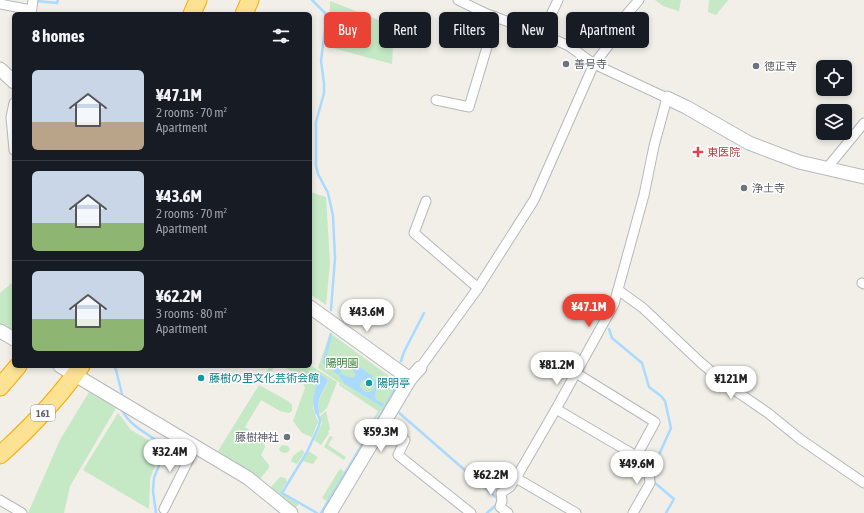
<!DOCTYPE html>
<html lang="en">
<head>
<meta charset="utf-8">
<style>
	:root { --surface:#171b24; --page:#242831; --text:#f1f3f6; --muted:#9ea1a6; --line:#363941; --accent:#ea4335 }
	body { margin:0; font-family:"Asap Condensed","Noto Sans JP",sans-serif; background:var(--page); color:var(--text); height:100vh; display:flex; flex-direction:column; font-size:15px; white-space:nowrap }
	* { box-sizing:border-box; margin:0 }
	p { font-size:13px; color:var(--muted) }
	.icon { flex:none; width:22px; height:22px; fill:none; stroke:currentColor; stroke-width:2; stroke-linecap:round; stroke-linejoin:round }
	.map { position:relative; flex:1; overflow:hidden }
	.side { position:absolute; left:12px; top:12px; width:300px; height:356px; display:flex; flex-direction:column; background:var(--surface); border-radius:6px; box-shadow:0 2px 6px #0003 }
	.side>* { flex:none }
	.hud { position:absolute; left:324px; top:12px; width:380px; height:36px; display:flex; gap:8px }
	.tools { position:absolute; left:816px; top:60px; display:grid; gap:8px }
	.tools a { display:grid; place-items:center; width:36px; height:36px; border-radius:6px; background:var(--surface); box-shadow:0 2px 6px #0003; font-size:20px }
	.price { position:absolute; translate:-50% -34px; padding:0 9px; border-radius:14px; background:#fff; color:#222; font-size:13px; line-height:26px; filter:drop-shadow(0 1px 2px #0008) }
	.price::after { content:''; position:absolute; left:50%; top:24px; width:12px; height:9px; margin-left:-6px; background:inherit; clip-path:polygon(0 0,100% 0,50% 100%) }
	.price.on { background:var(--accent); color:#fff }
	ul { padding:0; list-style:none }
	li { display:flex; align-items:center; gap:12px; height:100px; padding:0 20px }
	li+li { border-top:1px solid var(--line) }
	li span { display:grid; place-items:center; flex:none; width:112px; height:80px; border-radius:6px; color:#555 }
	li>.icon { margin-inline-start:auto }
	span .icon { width:48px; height:48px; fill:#fffc; stroke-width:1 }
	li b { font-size:17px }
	h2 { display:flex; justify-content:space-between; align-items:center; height:48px; padding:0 20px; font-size:17px }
	.tag { padding:0 14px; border-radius:6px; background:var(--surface); box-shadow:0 2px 6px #0003; font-size:14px; line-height:36px }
	.tag.on { background:var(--accent); color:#fff }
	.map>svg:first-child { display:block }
</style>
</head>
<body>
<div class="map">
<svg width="864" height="513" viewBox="0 0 864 513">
	<rect width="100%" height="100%" fill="#f1efe8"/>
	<g fill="#c5e8c5">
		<polygon points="655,0 681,0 679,11 663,6"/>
		<polygon points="709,0 728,0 716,15 708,12"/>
		<polygon points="330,1 394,26 392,64 329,47"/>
		<polygon points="310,192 326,197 330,263 326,305 310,294"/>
		<polygon points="14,281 14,333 0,325 0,293"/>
		<polygon points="330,333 397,382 393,396 383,411 381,410 368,431 367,431 378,411 339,385 339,383 358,395 318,368"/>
		<path d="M310,365L337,382L327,408L320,414C315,401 324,392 328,380L318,373L315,375L316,384L313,408L318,422L312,437L302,433L293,421L305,388L302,380L293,372L282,366H310Z"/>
		<polygon points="270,366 275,366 264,381 261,380"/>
		<polygon points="259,385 288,401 292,405 292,411 289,413 280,411 261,400 245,427 264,441 265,447 261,455 269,465 269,468 260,479 218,451"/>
		<polygon points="89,392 116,408 70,486 64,513 28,513 60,440"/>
		<polygon points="326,411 330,429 328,432 329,433 321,445 314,440 322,424 320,416"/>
		<polygon points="118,413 131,430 162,448 150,479 149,509 83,470"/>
		<polygon points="330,436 333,437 328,445 346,457 344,460 324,447"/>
		<polygon points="282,445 288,446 290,449 288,452 285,453 281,452 279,449"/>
		<polygon points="301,450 303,450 304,453 297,464 292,462 291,460 294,455"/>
		<polygon points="308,452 310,452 318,457 313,464 302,461"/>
		<polygon points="341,469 344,472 327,501 322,498 339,470"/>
		<polygon points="280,477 285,478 287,481 281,492 299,504 295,508 271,487"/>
	</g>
	<g fill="#aadaff" fill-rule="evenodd">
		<path d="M342,360L345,363H349C353,367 358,366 363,369C366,371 367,374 372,375V378L377,382H381V385C376,389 374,392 376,400L384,404L382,407L344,383L339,375L324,365L327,362L332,365ZM345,367C350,367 354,370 356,375L353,378C348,377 340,376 341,369ZM365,380L373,382L375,387L374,389L370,392H365L360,386L362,381Z"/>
		<path d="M319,373L328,380C323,393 315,399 320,415L319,413L315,414L313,402L316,384V375Z"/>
	</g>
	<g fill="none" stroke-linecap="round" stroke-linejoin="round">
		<g stroke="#aadaff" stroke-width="2.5">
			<polyline points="312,0 325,13 325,29 321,61 324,83 324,93 316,122 316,165 318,174 328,193 333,216 335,258 331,310"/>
			<polyline points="36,2 37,1 57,3 58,0"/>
			<polyline points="609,329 612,338 642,363 649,387 661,396 665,401 671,428 652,470"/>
			<polyline points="401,361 404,352 424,313"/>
			<polyline points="328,365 324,362 331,334"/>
			<polyline points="115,366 122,394"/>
			<path d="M122,410C131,428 151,435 166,447L154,478L153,491L156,513"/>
			<polyline points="397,411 498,499 496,505 487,513"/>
			<polyline points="369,434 392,395 395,389 395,381"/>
			<polyline points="654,479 655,483 674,499 666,513"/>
			<polyline points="317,513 282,493 307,452 319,426 320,420 317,412"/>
			<polyline points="321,513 362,445"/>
		</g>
		<defs>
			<g id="street">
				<polyline points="458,0 487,14 542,34 569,46 594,64 667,98 654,146 644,195 614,304 556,409 516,478 510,487 501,493 502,501 500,507 508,513"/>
				<polyline points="0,4 31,10"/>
				<polyline points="31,14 33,0"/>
				<polyline points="542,34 558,0"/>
				<polyline points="436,100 469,107 496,17"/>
				<polyline points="14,103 11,117 14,150"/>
				<polyline points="827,168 864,123"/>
				<polyline points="426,201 414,233 478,288"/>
				<polyline points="862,283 864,284"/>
				<polyline points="618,290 643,308 699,361 727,385 768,413 800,439 864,483"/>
				<polyline points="420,368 478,288 534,200 594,64 608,46 620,22 639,0"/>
				<polyline points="576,373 655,422 637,455"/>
				<polyline points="556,409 648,463 650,483 633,513"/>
				<polyline points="384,424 405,440 398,455 471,513"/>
				<polyline points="516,478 576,513"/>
				<polyline points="0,500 22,513"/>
				<polyline points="164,509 195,447"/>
			</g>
			<g id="secondary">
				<polyline points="0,69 14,82"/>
				<polyline points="667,98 686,107 749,143 799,162 864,177"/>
				<polyline points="310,307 410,379"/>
				<polyline points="0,331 14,339"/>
				<polyline points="60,366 248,478 291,513"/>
				<polyline points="330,513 410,379 420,368"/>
			</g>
			<g id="highway">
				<polyline points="192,14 198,0"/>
				<polyline points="244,14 250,0"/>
				<polyline points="0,387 18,366"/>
				<path d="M0,455C30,428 58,399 81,366"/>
			</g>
		</defs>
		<use href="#street" stroke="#b5b8bc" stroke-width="11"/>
		<use href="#secondary" stroke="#b6babf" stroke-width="15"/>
		<use href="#highway" stroke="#f9ab00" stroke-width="19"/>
		<use href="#street" stroke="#fff" stroke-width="9"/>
		<use href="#secondary" stroke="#fff" stroke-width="13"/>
		<use href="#highway" stroke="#fde293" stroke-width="17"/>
	</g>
	<g fill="#6b7280" stroke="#fff" stroke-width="1.5">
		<circle cx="566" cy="64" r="4"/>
		<circle cx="756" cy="66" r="4"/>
		<circle cx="744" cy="188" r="4"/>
		<circle cx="287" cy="437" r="4"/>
	</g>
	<path fill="#e0444e" stroke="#fff" stroke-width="1.5" d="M696 146h4v4h4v4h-4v4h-4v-4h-4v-4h4z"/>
	<g fill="#0f9aa8" stroke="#fff" stroke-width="1.5">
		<circle cx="201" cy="378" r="4"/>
		<circle cx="369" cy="383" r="4"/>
	</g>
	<g text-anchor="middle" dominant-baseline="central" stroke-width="3" stroke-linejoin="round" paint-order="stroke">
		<rect fill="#fff" stroke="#8f9295" stroke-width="1" x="31" y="405" width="24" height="16" rx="3"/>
		<g font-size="10" font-weight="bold" fill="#5f6368">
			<text x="43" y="413">161</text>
		</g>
		<g font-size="11" fill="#5b616d" stroke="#fff" text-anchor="start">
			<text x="574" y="64">善号寺</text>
			<text x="764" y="66">徳正寺</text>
			<text x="752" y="188">浄土寺</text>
			<text x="279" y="437" text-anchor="end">藤樹神社</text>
		</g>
		<g font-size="11" fill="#be3a42" stroke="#fff" text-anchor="start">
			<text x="707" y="152">東医院</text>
		</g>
		<g font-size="11" fill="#348238" stroke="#fff">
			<text x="342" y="363">陽明園</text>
		</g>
		<g font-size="11" fill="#0d838f" stroke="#fff" text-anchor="start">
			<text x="209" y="378">藤樹の里文化芸術会館</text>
			<text x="377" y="383">陽明亭</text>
		</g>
	</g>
</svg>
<div class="tools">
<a><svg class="icon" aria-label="locate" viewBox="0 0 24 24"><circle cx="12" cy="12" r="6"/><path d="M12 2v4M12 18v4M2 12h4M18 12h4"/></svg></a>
<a><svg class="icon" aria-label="layers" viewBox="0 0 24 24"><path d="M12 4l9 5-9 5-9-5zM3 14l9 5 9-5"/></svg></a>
</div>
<b class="price on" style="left:589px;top:328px">¥47.1M</b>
<b class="price" style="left:367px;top:333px">¥43.6M</b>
<b class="price" style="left:557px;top:386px">¥81.2M</b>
<b class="price" style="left:731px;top:400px">¥121M</b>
<b class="price" style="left:381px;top:453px">¥59.3M</b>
<b class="price" style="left:170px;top:473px">¥32.4M</b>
<b class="price" style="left:637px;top:485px">¥49.6M</b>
<b class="price" style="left:491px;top:496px">¥62.2M</b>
<div class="hud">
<a class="tag on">Buy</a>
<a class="tag">Rent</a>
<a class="tag">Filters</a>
<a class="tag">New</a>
<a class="tag">Apartment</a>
</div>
<section class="side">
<h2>8 homes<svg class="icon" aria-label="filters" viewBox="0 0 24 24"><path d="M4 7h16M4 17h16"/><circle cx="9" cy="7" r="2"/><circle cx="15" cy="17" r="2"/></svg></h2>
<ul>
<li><span style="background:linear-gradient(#c9d6e8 65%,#b9a48a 0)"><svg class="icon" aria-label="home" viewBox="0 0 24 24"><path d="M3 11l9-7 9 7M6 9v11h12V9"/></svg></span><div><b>¥47.1M</b><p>2 rooms · 70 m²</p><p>Apartment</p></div></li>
<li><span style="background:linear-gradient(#c9d6e8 65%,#8fb573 0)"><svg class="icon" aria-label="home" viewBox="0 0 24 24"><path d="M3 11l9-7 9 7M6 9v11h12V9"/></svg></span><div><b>¥43.6M</b><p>2 rooms · 70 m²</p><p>Apartment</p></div></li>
<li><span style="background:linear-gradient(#c9d6e8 60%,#8fb573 0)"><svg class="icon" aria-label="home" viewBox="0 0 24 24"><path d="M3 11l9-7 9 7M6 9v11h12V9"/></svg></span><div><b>¥62.2M</b><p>3 rooms · 80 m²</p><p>Apartment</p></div></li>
</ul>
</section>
</div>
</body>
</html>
